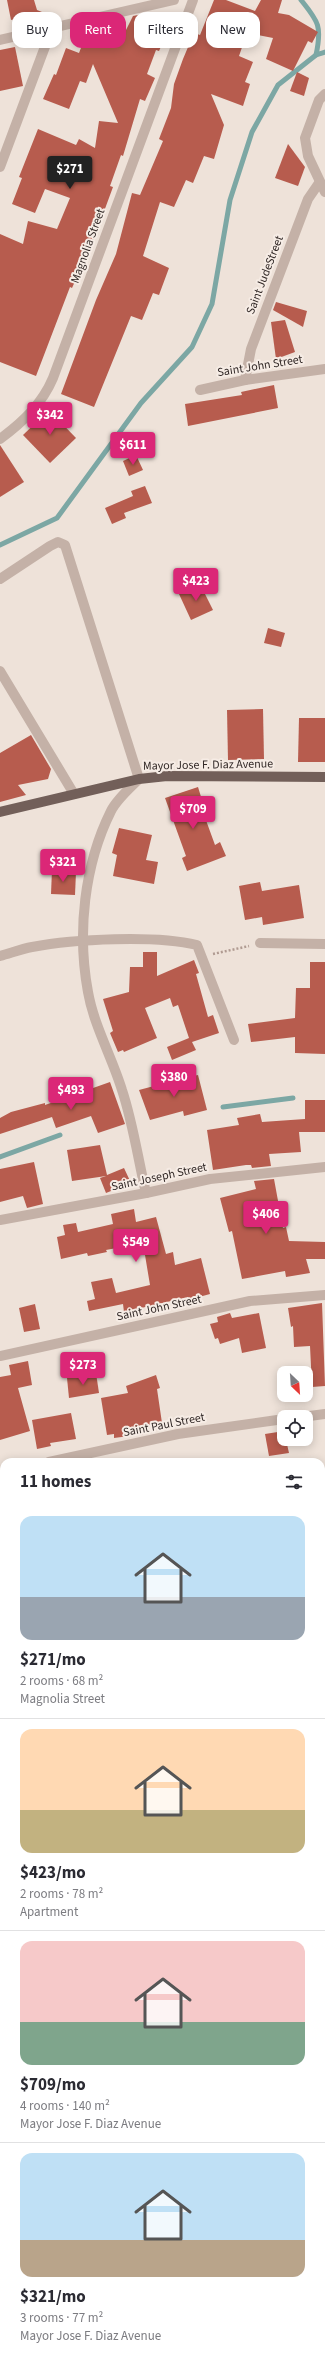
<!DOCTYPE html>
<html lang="en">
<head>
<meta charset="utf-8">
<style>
	:root { --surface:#fff; --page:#f2f2f3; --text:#2b2b33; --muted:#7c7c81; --line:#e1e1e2; --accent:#db2777 }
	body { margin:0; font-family:"Source Sans 3",sans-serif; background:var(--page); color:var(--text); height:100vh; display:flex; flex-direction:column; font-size:15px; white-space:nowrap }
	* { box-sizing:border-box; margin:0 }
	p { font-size:13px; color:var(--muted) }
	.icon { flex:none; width:22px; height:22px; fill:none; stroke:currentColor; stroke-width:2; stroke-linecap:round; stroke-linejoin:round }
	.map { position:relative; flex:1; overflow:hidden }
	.sheet { position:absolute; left:0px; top:1458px; width:325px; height:904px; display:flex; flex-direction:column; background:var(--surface); border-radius:12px 12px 0 0; box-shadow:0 2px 10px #0003 }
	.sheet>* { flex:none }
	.guide { position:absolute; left:12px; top:12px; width:301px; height:36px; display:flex; gap:8px }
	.needle { width:26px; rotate:155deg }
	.fabs { position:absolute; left:277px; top:1366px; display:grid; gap:8px }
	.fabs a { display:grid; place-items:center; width:36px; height:36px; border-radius:8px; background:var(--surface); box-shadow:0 2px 10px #0003; font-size:20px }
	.price { position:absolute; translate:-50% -34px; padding:0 9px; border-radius:4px; background:var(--accent); color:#fff; font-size:13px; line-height:26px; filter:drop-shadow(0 1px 2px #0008) }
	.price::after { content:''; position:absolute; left:50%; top:24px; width:12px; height:9px; margin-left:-6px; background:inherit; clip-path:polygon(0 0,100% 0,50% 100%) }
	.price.selected { background:#222; color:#fff }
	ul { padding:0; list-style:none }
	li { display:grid; align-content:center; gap:8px; height:212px; padding:0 20px }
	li+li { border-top:1px solid var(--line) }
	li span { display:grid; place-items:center; height:124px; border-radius:12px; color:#555 }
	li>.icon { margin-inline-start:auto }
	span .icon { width:72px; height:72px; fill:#fffc; stroke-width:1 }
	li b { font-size:17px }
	h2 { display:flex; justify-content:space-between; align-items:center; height:48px; padding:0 20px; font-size:17px }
	.pill { padding:0 14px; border-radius:12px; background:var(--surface); box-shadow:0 2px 10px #0003; font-size:14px; line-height:36px }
	.pill.selected { background:var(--accent); color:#fff }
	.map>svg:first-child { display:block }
</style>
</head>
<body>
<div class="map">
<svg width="325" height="2362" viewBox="0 0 325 2362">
	<rect width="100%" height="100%" fill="#eee2d9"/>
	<polygon fill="#b4bb9c" points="321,2010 325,2012 325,2090 321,2096"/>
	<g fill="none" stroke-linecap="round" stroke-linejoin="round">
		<g stroke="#7ca7a4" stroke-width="5">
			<path d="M301,0C319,22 322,27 316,55L325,52"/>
			<polyline points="0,545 57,518 141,403 192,347 212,304 230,200 252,132 278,85 316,55"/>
			<polyline points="223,1107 293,1098"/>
			<polyline points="0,1157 60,1135"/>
		</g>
	</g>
	<g fill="#b75c4e">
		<polygon points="7,0 34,0 37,10 42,12 11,20"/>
		<polygon points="214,0 226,0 255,11 261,0 282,0 278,13 289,15 318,32 312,43 308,41 293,71 266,59 273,38 247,33 239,56 253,62 245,82 250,84 243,106 211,94 224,125 214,159 204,156 193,183 186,180 174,207 160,202 143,256 169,268 159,295 153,293 142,320 131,316 94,407 61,394 96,300 116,254 132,193 140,195 163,141 159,139 171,108 174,84 183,59 194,33 200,35"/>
		<polygon points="138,15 169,29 159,51 156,50 147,74 155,78 145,101 140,99 123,156 121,155 110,186 113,187 92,244 72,288 70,287 36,376 0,362 0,234 23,244 28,221 57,229 70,198 45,189 35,213 12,204 22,178 19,177 38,129 76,145 79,139 95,148 99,121 118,123 93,64 86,83 80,81 69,109 43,99 54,74 56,75 66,48 79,53 88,30 120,42 133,16"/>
		<polygon points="15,47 23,86 0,91 0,50"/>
		<polygon points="297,72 309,78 304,96 290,91"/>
		<polygon points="288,144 305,167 298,186 275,178"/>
		<polygon points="276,302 307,311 303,327 273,310"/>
		<polygon points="285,320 295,352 276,359 271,322"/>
		<polygon points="274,385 278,408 188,426 185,404 242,395 241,392"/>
		<polygon points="49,410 76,438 50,463 23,435"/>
		<polygon points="0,445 24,482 0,497"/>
		<polygon points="136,455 143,470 129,476 123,461"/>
		<polygon points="145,486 152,503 124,513 126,518 112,524 105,508 133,496 131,491"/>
		<polygon points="200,584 213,610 191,620 179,594"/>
		<polygon points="268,628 285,633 281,647 264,643"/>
		<polygon points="263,709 264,759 228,760 227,710"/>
		<polygon points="299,718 325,718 325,762 298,762"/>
		<polygon points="31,735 51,769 48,779 18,785 26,795 0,802 0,753"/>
		<polygon points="198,787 202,800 199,801 215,845 220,842 226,856 187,871 182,858 186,856 165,798"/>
		<polygon points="119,828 152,835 146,860 158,862 154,884 113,876 117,855 112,853"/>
		<polygon points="52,870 76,872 75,895 51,894"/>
		<polygon points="260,882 262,891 299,885 304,918 263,925 262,917 245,920 239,886"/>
		<polygon points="143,952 157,952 157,976 194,960 199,973 196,974 208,1017 213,1015 219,1033 192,1042 196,1050 172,1060 167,1047 189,1038 178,1005 173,1007 170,998 145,1008 157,1038 124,1052 123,1050 118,1052 110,1033 113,1031 103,999 129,992 130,967 143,967"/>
		<polygon points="310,962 325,962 325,1054 295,1053 295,1037 251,1042 248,1024 295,1018 296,988 310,988"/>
		<polygon points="198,1075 207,1110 184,1116 183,1111 150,1120 139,1090 169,1082 182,1086 180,1079"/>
		<polygon points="110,1082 125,1124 98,1133 91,1116 56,1128 52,1117 0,1134 0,1118 11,1112 45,1103 45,1105"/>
		<polygon points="305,1100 325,1100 325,1132 299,1132 301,1152 269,1154 271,1166 252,1168 251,1165 246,1165 213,1170 207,1130 239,1125 237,1118 260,1114 262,1122 305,1119"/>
		<polygon points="100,1145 107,1175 124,1168 131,1183 106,1193 100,1178 106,1176 72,1181 67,1150"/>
		<polygon points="34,1162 43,1204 27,1208 23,1196 0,1202 0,1169"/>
		<polygon points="274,1179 283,1228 286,1227 289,1241 325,1242 325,1259 306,1259 310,1273 286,1277 285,1271 242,1279 232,1231 229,1232 220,1198 256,1189 254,1181"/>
		<polygon points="134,1209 136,1222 156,1217 166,1254 173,1252 175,1265 201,1258 210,1294 188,1300 188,1297 124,1312 123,1304 89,1311 87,1301 95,1299 91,1282 112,1278 116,1293 150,1285 143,1243 106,1250 107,1252 88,1256 87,1253 61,1259 57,1237 65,1235 63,1225 76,1223 78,1232 113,1224 111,1214"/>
		<polygon points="322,1303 325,1386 312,1387 310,1346 294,1347 293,1326 291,1327 288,1308"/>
		<polygon points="35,1304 40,1329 24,1332 19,1308"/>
		<polygon points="230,1313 232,1318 259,1313 266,1348 242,1353 239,1338 220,1344 218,1338 215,1339 210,1324 218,1322 217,1317"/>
		<polygon points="28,1361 32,1385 18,1388 30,1431 0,1440 0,1377 11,1375 9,1365"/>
		<polygon points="96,1373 99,1393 69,1398 67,1378"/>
		<polygon points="156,1375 160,1388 157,1389 162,1423 143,1426 144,1434 114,1438 114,1434 107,1435 101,1398 128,1393 126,1386"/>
		<polygon points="71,1413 76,1439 50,1443 51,1446 37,1449 32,1420"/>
		<polygon points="284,1431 289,1453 269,1456 265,1434"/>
	</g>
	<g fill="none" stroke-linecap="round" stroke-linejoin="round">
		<g stroke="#b09b92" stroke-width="2.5" stroke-dasharray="2 2" stroke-linecap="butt">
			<polyline points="213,954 249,946"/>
			<polyline points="0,1948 4,1950"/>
			<polyline points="321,2354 325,2345"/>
			<polyline points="317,2362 319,2358"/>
		</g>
		<g stroke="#c4b1a7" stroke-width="10">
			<polyline points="0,40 174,0"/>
			<polyline points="325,94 319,100 305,138 308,156 325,192"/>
			<polyline points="0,167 52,28"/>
			<polyline points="245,380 251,349 308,199 319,183"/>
			<polyline points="200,390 245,380 325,369"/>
			<path d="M0,439C23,422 42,404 53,378L193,0"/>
			<path d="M0,579L50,546L58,542L65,545L139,779C130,788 117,799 111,811C84,865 77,933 88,992C94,1026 112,1057 122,1090C133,1123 138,1159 146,1193"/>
			<polyline points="0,671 74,794"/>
			<polyline points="260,943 325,944"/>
			<path d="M0,956C11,953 21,949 32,947C74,939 155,935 197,945L234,1040"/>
			<polyline points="0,1220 146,1193 210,1179 325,1167"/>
			<polyline points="0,1356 250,1301 325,1295"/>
			<polyline points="302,1417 325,1414"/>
			<polyline points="49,1462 178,1434 284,1419"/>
			<polyline points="0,1473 4,1472"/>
			<polyline points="321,1535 325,1535"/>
			<polyline points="0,1581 4,1583"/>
			<polyline points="321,1620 325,1624"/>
			<polyline points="0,1712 4,1715"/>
			<polyline points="321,1737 325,1736"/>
			<polyline points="0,1833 4,1835"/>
			<polyline points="321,1896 325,1899"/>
			<polyline points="321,2118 325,2112"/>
			<polyline points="321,2230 325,2231"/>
		</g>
		<polyline stroke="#725f59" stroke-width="10" points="0,812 139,779 167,776 325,777"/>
	</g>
	<g text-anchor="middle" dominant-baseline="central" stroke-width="4" stroke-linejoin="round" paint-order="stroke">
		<g font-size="12" fill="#322927" stroke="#f6ece5">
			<text transform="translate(88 246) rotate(-70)">Magnolia Street</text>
			<text transform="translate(265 275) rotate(-69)">Saint JudeStreet</text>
			<text transform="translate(260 366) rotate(-9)">Saint John Street</text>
			<text transform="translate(208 765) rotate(-1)">Mayor Jose F. Diaz Avenue</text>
			<text transform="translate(159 1177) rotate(-12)">Saint Joseph Street</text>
			<text transform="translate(159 1308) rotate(-12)">Saint John Street</text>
			<text transform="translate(164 1425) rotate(-11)">Saint Paul Street</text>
		</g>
	</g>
</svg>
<div class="fabs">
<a><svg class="needle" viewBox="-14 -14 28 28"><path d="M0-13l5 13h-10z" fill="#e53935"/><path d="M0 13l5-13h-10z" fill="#7c7c81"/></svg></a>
<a><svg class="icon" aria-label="locate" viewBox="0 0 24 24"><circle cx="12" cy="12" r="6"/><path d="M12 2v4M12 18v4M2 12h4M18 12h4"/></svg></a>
</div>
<b class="price selected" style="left:70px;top:190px">$271</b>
<b class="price" style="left:50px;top:436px">$342</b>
<b class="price" style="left:133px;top:466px">$611</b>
<b class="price" style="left:196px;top:602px">$423</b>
<b class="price" style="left:193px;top:830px">$709</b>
<b class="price" style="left:63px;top:883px">$321</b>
<b class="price" style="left:174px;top:1098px">$380</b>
<b class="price" style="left:71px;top:1111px">$493</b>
<b class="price" style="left:266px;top:1235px">$406</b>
<b class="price" style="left:136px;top:1263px">$549</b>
<b class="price" style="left:83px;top:1386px">$273</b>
<div class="guide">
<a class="pill">Buy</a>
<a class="pill selected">Rent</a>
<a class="pill">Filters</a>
<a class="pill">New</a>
</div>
<section class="sheet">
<h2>11 homes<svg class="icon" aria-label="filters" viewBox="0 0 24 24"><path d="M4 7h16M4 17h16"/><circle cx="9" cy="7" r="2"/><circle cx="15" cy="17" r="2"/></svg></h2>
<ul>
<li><span style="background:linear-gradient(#bfe0f5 65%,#9aa5b1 0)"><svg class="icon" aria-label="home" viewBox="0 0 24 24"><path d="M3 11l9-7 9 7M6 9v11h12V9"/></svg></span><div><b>$271/mo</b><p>2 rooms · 68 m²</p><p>Magnolia Street</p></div></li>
<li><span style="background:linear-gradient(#ffd9b3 65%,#c2b280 0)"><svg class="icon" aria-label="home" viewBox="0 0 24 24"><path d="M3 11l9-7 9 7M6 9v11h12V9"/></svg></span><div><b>$423/mo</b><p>2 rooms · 78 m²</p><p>Apartment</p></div></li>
<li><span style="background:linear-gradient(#f6c9c9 65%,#7fa58c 0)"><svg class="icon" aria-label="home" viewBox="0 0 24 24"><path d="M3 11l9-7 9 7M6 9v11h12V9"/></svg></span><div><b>$709/mo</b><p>4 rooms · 140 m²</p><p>Mayor Jose F. Diaz Avenue</p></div></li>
<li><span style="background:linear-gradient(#bfe0f5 70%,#b9a48a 0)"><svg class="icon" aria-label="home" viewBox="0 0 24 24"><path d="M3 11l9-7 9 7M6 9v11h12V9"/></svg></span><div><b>$321/mo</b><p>3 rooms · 77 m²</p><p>Mayor Jose F. Diaz Avenue</p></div></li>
</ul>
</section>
</div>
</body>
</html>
